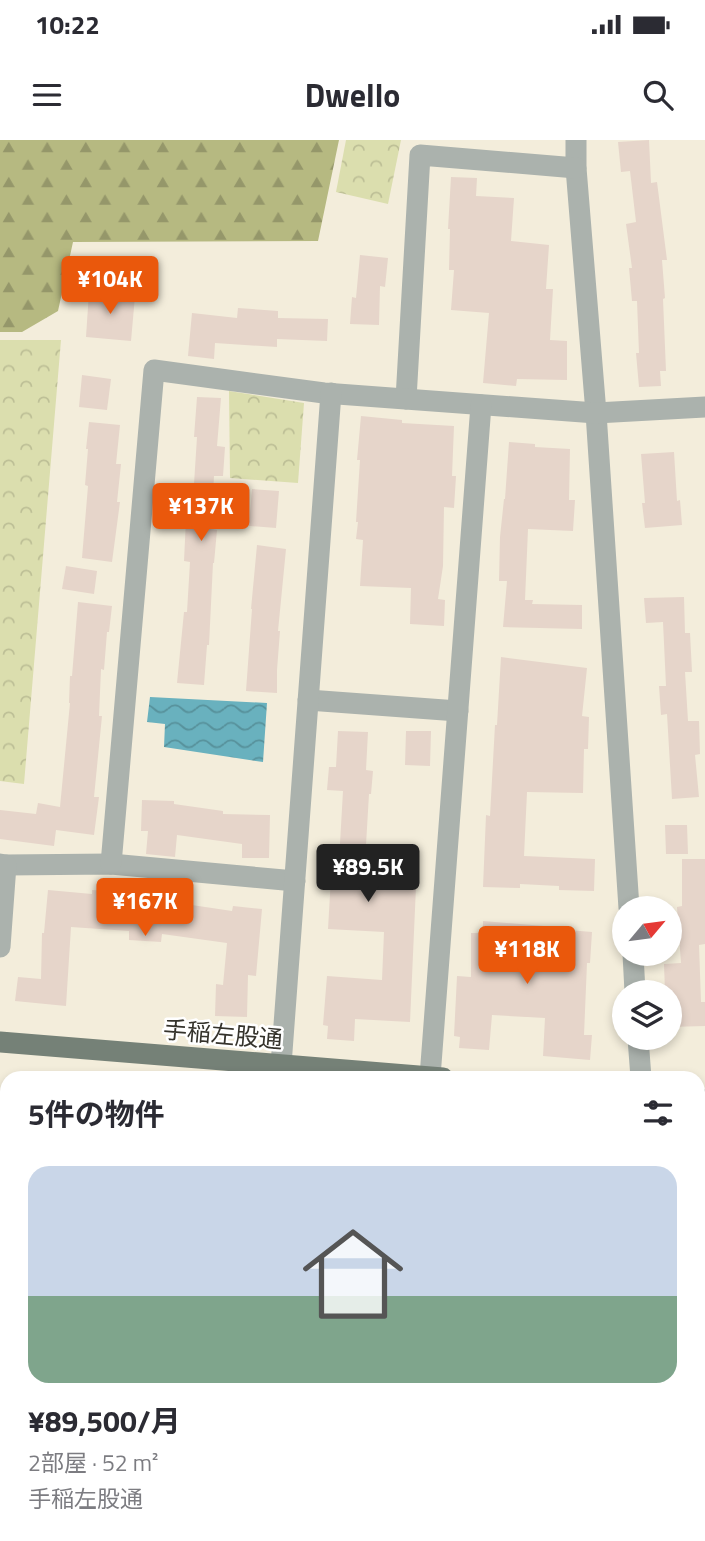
<!DOCTYPE html>
<html lang="ja">
<head>
<meta charset="utf-8">
<style>
	:root { --surface:#fff; --page:#f7f7f7; --text:#2b2b33; --muted:#7c7c81; --line:#e1e1e2; --accent:#ea580c }
	body { margin:0; font-family:"Titillium Web","Noto Sans JP",sans-serif; background:var(--page); color:var(--text); height:100vh; display:flex; flex-direction:column; font-size:26px; white-space:nowrap }
	* { box-sizing:border-box; margin:0 }
	p { font-size:23px; color:var(--muted) }
	.icon { flex:none; width:38px; height:38px; fill:none; stroke:currentColor; stroke-width:2; stroke-linecap:round; stroke-linejoin:round }
	.map { position:relative; flex:1; overflow:hidden }
	.panel { position:absolute; left:0px; top:931px; width:705px; height:471px; display:flex; flex-direction:column; background:var(--surface); border-radius:21px 21px 0 0; box-shadow:0 4px 10px #0003 }
	.panel>* { flex:none }
	.needle { width:46px; rotate:61deg }
	.buttons { position:absolute; left:612px; top:756px; display:grid; gap:14px }
	.buttons a { display:grid; place-items:center; width:70px; height:70px; border-radius:50%; background:var(--surface); box-shadow:0 4px 10px #0003; font-size:35px }
	.price { position:absolute; translate:-50% -60px; padding:0 16px; border-radius:7px; background:var(--accent); color:#fff; font-size:23px; line-height:46px; filter:drop-shadow(0 2px 4px #0008) }
	.price::after { content:''; position:absolute; left:50%; top:42px; width:21px; height:16px; margin-left:-10px; background:inherit; clip-path:polygon(0 0,100% 0,50% 100%) }
	.price.current { background:#222; color:#fff }
	ul { padding:0; list-style:none }
	li { display:grid; align-content:center; gap:14px; height:371px; padding:0 28px }
	li+li { border-top:2px solid var(--line) }
	li span { display:grid; place-items:center; height:217px; border-radius:21px; color:#555 }
	li>.icon { margin-inline-start:auto }
	span .icon { width:126px; height:126px; fill:#fffc; stroke-width:1 }
	li b { font-size:30px }
	h2 { display:flex; justify-content:space-between; align-items:center; height:84px; padding:0 28px; font-size:30px }
	.status { display:flex; justify-content:space-between; align-items:center; height:49px; padding:0 35px; background:var(--surface); direction:ltr }
	.status svg { height:19px; fill:currentColor }
	header { display:flex; justify-content:space-between; align-items:center; height:91px; padding:0 28px; background:var(--surface); font-size:32px; font-weight:700 }
	.map>svg:first-child { display:block }
</style>
</head>
<body>
<div class="status"><b>10:22</b><svg viewBox="0 0 49 12"><path d="M0 12V9h3v3zM5 12V6h3v6zM10 12V3h3v9zM15 12V0h3v12zM26 1h20v11H26zM47 4h2v5h-2z"/></svg></div>
<header><svg class="icon" aria-label="menu" viewBox="0 0 24 24"><path d="M4 6h16M4 12h16M4 18h16"/></svg>Dwello<svg class="icon" aria-label="search" viewBox="0 0 24 24"><circle cx="10" cy="10" r="6"/><path d="M15 15l6 6"/></svg></header>
<div class="map">
<svg width="705" height="1401" viewBox="0 0 705 1401">
	<defs>
		<pattern id="forest-firs" width="22" height="20" patternUnits="userSpaceOnUse" patternTransform="scale(1.75)"><rect width="22" height="20" fill="#b6b981"/><path d="M5 1l3.5 6h-7zM16 11l3.5 6h-7z" fill="#95976a"/></pattern>
		<pattern id="park-crowns" width="20" height="18" patternUnits="userSpaceOnUse" patternTransform="scale(1.75)"><rect width="20" height="18" fill="#dbdeae"/><path d="M2 6a3 3 0 1 1 6 0M12 15a3 3 0 1 1 6 0" fill="none" stroke="#bdbf96"/></pattern>
		<pattern id="water-waves" width="16" height="10" patternUnits="userSpaceOnUse" patternTransform="scale(1.75)"><rect width="16" height="10" fill="#69b1be"/><path d="M0 5q4-4 8 0t8 0" fill="none" stroke="#57919b"/></pattern>
	</defs>
	<rect width="100%" height="100%" fill="#f3eddb"/>
	<g fill="url(#forest-firs)">
		<polygon points="0,0 339,0 318,101 73,102 58,171 22,192 0,192"/>
		<polygon points="0,1034 7,1034 7,1395 485,1395 481,1401 0,1401"/>
	</g>
	<g fill="url(#park-crowns)">
		<polygon points="346,0 401,0 388,64 336,52"/>
		<polygon points="0,200 61,200 24,644 0,641"/>
		<polygon points="229,251 304,263 298,343 230,338"/>
		<polygon points="698,1360 705,1363 705,1401 498,1401 487,1396 489,1395 698,1395"/>
	</g>
	<polygon fill="url(#water-waves)" points="150,557 267,563 263,622 164,607 165,584 147,582"/>
	<g fill="none" stroke-linecap="round" stroke-linejoin="round">
		<g stroke="#69b1be" stroke-width="46">
			<polyline points="0,1281 7,1280"/>
			<polyline points="384,1395 390,1401"/>
		</g>
	</g>
	<g fill="#e6d5ca">
		<polygon points="649,0 651,43 657,42 667,120 662,120 665,158 663,159 666,231 660,231 661,246 639,247 636,213 639,213 637,161 632,161 629,128 632,128 626,84 636,82 630,31 621,32 618,2"/>
		<polygon points="451,37 477,38 476,56 514,58 511,101 549,105 546,149 553,149 550,200 567,201 567,240 517,239 516,246 483,243 489,173 451,170 454,130 449,130 450,89 448,89"/>
		<polygon points="360,115 388,118 385,147 380,146 379,185 350,184 352,157 356,158"/>
		<polygon points="89,152 135,156 131,201 86,197"/>
		<polygon points="238,168 278,171 278,178 328,179 327,201 277,199 277,207 215,203 214,219 188,216 192,173 237,178"/>
		<polygon points="82,235 111,239 107,270 79,267"/>
		<polygon points="197,257 221,258 217,306 225,307 223,336 214,336 211,389 217,390 214,423 213,423 209,505 207,505 204,545 177,543 184,472 187,472 190,422 184,421 186,379 189,343 194,344 197,297 194,297"/>
		<polygon points="361,276 402,280 402,283 454,286 452,336 456,336 454,368 444,367 443,426 438,459 445,460 444,486 410,484 411,448 360,446 363,400 356,399 358,382 356,382 360,320 357,320"/>
		<polygon points="89,282 120,285 116,324 121,324 117,362 120,362 112,422 82,418 88,346 85,345 88,309 86,309"/>
		<polygon points="509,302 535,304 535,307 570,309 569,360 575,360 573,391 528,389 525,460 533,460 532,464 582,465 582,489 503,487 507,441 499,441 500,397 504,359 505,359"/>
		<polygon points="674,312 677,361 680,360 682,385 645,388 642,363 645,363 641,314"/>
		<polygon points="252,349 279,351 276,388 249,386"/>
		<polygon points="257,405 286,409 278,491 280,491 277,530 277,553 246,551 252,469 251,469"/>
		<polygon points="66,426 97,431 94,454 62,449"/>
		<polygon points="684,457 685,493 690,493 692,532 685,532 688,581 699,581 700,614 695,615 699,657 672,659 667,574 661,575 659,546 666,546 663,482 646,483 644,458"/>
		<polygon points="78,462 112,466 109,492 107,492 104,530 101,529 99,576 102,576 94,657 99,657 94,695 56,690 54,706 0,699 0,670 36,674 38,663 60,667 70,563 69,563 70,536 72,536"/>
		<polygon points="501,517 587,528 582,576 589,577 588,609 584,609 583,653 527,652 524,716 595,719 594,751 559,750 559,746 520,744 520,748 483,747 486,675 490,676 495,585 497,585"/>
		<polygon points="338,591 368,592 366,630 373,631 371,654 369,654 365,722 417,724 410,882 355,879 354,901 327,899 328,886 323,885 327,836 382,840 384,792 328,789 332,720 339,721 343,651 327,650 329,627 336,627"/>
		<polygon points="406,591 431,591 430,626 405,625"/>
		<polygon points="142,660 174,661 174,664 223,671 223,674 270,675 269,718 242,718 242,704 177,695 175,717 146,714 148,691 141,691"/>
		<polygon points="665,685 687,685 688,714 666,714"/>
		<polygon points="682,719 705,719 705,804 699,805 701,862 705,862 705,886 670,887 670,852 665,852 664,824 681,823 677,767 682,766"/>
		<polygon points="144,740 166,742 165,761 232,771 233,766 262,769 256,836 248,835 247,877 215,876 216,844 223,845 227,803 162,794 161,802 129,800 129,791 71,787 66,866 15,861 18,837 41,839 42,793 44,793 48,750 92,754 92,750 143,753"/>
		<polygon points="483,781 556,787 556,789 592,792 590,823 587,823 584,895 592,895 590,920 543,916 545,878 492,875 489,910 459,908 460,897 454,896 457,836 471,837 471,793 483,793"/>
	</g>
	<g fill="none" stroke-linecap="round" stroke-linejoin="round">
		<g stroke="#abb2ad" stroke-width="21">
			<polyline points="576,0 576,28 596,273 629,768"/>
			<polyline points="406,259 420,15 576,28"/>
			<polyline points="308,560 458,571"/>
			<polyline points="0,724 6,725 111,724 295,741"/>
			<polyline points="111,724 154,230 324,253 596,273 705,267"/>
			<polyline points="0,807 6,725"/>
			<polyline points="633,814 635,852"/>
			<polyline points="638,898 641,938"/>
			<polyline points="281,925 331,253"/>
			<polyline points="430,937 481,265"/>
			<polyline points="698,1140 705,1140"/>
		</g>
		<g stroke="#758177" stroke-width="21">
			<polyline points="0,902 443,938"/>
			<polyline points="698,959 705,960"/>
		</g>
	</g>
	<g text-anchor="middle" dominant-baseline="central" stroke-width="5" stroke-linejoin="round" paint-order="stroke">
		<g font-size="24" fill="#35332c" stroke="#fff">
			<text transform="translate(223 894) rotate(5)">手稲左股通</text>
		</g>
	</g>
</svg>
<div class="buttons">
<a><svg class="needle" viewBox="-14 -14 28 28"><path d="M0-13l5 13h-10z" fill="#e53935"/><path d="M0 13l5-13h-10z" fill="#7c7c81"/></svg></a>
<a><svg class="icon" aria-label="layers" viewBox="0 0 24 24"><path d="M12 4l9 5-9 5-9-5zM3 14l9 5 9-5"/></svg></a>
</div>
<b class="price" style="left:110px;top:176px">¥104K</b>
<b class="price" style="left:201px;top:403px">¥137K</b>
<b class="price current" style="left:368px;top:764px">¥89.5K</b>
<b class="price" style="left:145px;top:798px">¥167K</b>
<b class="price" style="left:527px;top:846px">¥118K</b>
<section class="panel">
<h2>5件の物件<svg class="icon" aria-label="filters" viewBox="0 0 24 24"><path d="M4 7h16M4 17h16"/><circle cx="9" cy="7" r="2"/><circle cx="15" cy="17" r="2"/></svg></h2>
<ul>
<li><span style="background:linear-gradient(#c9d6e8 60%,#7fa58c 0)"><svg class="icon" aria-label="home" viewBox="0 0 24 24"><path d="M3 11l9-7 9 7M6 9v11h12V9"/></svg></span><div><b>¥89,500/月</b><p>2部屋 · 52 m²</p><p>手稲左股通</p></div></li>
</ul>
</section>
</div>
</body>
</html>
